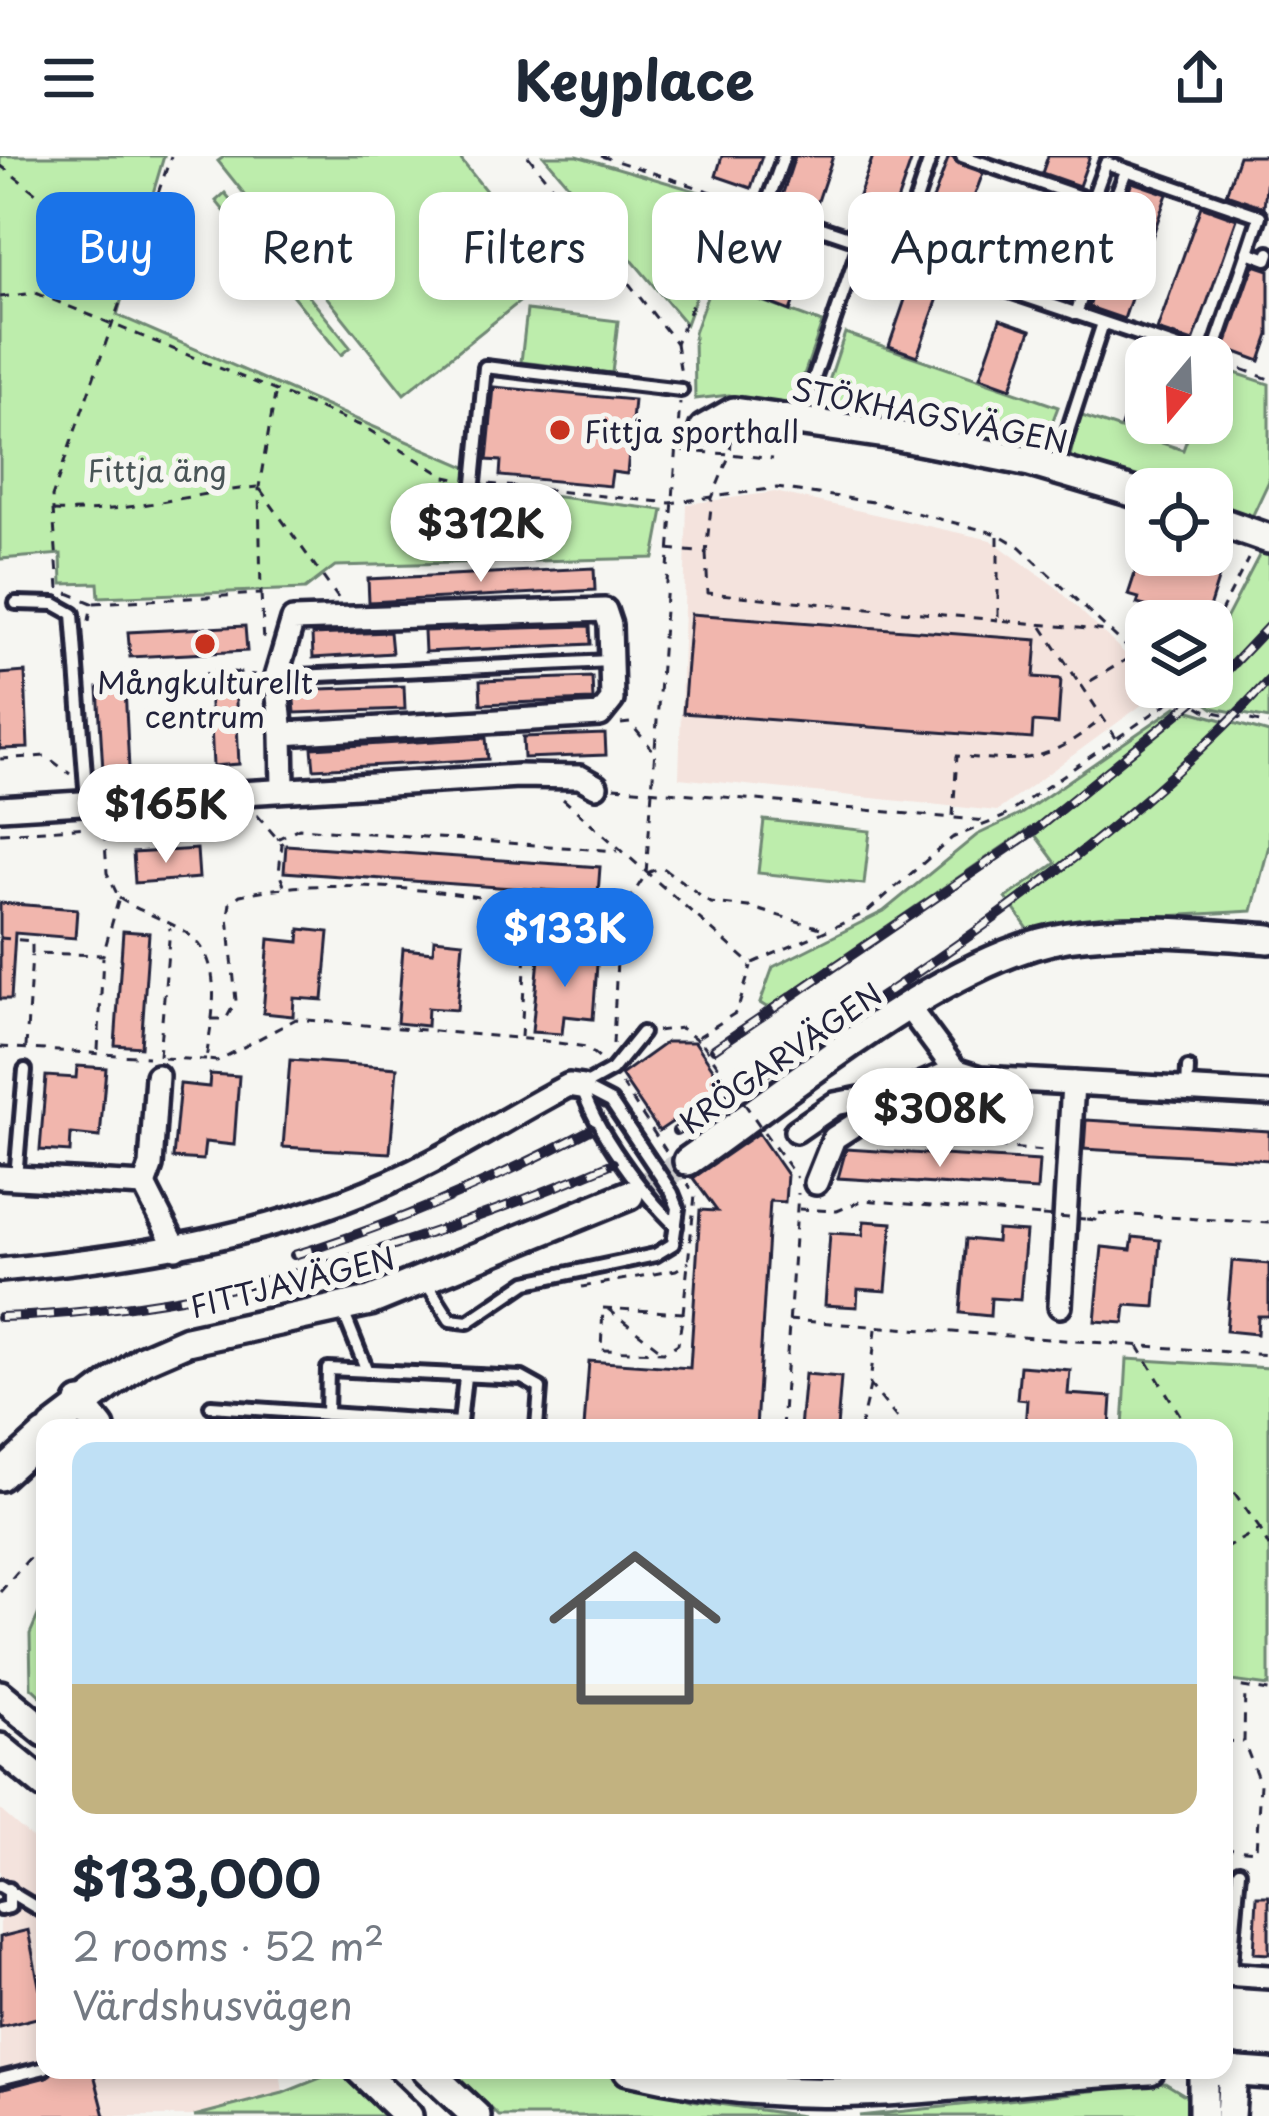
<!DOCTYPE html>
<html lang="en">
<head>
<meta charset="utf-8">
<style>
	:root { --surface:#fff; --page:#f2f2f3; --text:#1f2937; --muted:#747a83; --accent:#1a73e8 }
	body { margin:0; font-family:"Playpen Sans",sans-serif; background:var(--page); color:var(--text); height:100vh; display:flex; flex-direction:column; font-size:45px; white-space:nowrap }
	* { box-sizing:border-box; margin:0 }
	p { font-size:39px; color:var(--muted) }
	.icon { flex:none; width:66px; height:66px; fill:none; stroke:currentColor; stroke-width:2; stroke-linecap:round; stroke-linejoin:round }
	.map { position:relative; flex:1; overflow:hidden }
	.drawer { position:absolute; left:36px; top:1263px; width:1197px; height:660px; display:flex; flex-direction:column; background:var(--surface); border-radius:24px; box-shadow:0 6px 18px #0003 }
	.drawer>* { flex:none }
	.hud { position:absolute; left:36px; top:36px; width:1197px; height:108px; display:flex; gap:24px }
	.needle { width:78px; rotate:199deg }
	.tools { position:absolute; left:1125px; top:180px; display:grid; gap:24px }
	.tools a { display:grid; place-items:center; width:108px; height:108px; border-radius:24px; background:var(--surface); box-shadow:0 6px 18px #0003; font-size:60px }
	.price { position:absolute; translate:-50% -102px; padding:0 27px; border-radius:42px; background:#fff; color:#222; font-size:39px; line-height:78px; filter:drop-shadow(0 3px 6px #0008) }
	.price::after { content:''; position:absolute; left:50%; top:72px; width:36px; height:27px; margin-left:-18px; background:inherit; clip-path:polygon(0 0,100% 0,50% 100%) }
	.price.on { background:var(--accent); color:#fff }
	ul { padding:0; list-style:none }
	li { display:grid; align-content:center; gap:24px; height:636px; padding:0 36px }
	li span { display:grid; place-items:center; height:372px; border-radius:24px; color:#555 }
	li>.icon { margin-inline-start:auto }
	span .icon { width:216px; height:216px; fill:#fffc; stroke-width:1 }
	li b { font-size:51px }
	.tag { padding:0 42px; border-radius:24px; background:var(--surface); box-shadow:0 6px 18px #0003; font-size:42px; line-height:108px }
	.tag.on { background:var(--accent); color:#fff }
	header { display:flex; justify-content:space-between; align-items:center; height:156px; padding:0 36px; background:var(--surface); font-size:54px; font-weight:700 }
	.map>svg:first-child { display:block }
</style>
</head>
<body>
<header><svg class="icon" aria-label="menu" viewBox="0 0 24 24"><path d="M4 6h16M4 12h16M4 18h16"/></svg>Keyplace<svg class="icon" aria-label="share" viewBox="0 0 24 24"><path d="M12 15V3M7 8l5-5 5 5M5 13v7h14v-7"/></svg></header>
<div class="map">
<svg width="1269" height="1960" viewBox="0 0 1269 1960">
	<rect width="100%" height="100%" fill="#f6f6f2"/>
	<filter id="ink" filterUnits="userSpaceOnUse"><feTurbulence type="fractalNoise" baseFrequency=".00833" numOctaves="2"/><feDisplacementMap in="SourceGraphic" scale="24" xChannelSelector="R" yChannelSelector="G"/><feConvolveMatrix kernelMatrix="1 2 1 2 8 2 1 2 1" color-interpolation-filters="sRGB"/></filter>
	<g filter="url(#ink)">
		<g fill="#f4e3dd">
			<polygon points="775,336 991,384 1056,431 1146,518 1146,531 1162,534 997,655 679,622 687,348"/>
			<polygon points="0,1654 45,1693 45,1914 280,1914 283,1937 194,1960 0,1960"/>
		</g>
		<g fill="#bdedac" stroke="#708874" stroke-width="3">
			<polygon points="0,0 164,0 117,159 466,311 487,332 663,354 654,402 335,410 305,433 99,441 98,427 62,428 61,398 0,403"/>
			<polygon points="225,0 458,0 553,119 404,238 218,5"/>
			<polygon points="544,0 577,0 730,45 686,168"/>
			<polygon points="225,37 350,191 341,199 216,45"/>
			<polygon points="740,49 757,54 729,133 822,167 792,253 729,239 695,243 694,177"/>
			<polygon points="527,154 618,165 612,217 521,206"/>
			<polygon points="845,177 1058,251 1040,298 824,257 821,249"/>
			<polygon points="1214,210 1269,228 1269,325 1251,363 1212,351 1212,333 1156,333 1069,306 1079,259 1183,294 1193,267 1212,267"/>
			<polygon points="1264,390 1269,392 1269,563 1213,552 1189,534 1212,531 1212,490"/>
			<polygon points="1176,551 1269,577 1269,689 1252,755 1062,766 1031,777 1006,742 1056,707 1030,672 768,852 760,847 773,811 884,755 977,679 1021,658"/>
			<polygon points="764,664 870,675 864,728 758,717"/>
			<polygon points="1127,1203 1269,1212 1269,1530 1224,1524 1224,1272 1123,1272"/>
			<polygon points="45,1443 45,1544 31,1531 30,1478"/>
			<polygon points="340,1914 394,1960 194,1960 283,1937"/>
			<polygon points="452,1914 596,1914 691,1944 802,1960 499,1960"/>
			<polygon points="1165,1927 1188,1941 1193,1960 859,1960"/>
		</g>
		<g fill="#f1b6ad" stroke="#22223b" stroke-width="3">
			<polygon points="722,0 762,0 751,32 716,20"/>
			<polygon points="795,0 833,0 814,57 780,46"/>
			<polygon points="873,0 913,0 885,80 849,68"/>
			<polygon points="949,0 983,17 950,105 915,92"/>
			<polygon points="1048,0 1090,0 1079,30 1042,17"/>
			<polygon points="1239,0 1269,0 1264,51 1226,38"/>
			<polygon points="1132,26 1167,38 1124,163 1089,151"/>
			<polygon points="1047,40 1088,58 1058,141 1016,127"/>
			<polygon points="683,42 713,52 707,72 676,62"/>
			<polygon points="1201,50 1237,63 1193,186 1157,174"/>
			<polygon points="753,70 768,76 765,84 810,100 790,155 764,145 772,121 739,110"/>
			<polygon points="1254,109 1269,114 1269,179 1260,205 1225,192"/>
			<polygon points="909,132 938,142 917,200 889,190"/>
			<polygon points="1000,163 1031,174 1011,232 980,221"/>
			<polygon points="1144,206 1146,206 1146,279 1121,270"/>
			<polygon points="494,231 634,244 627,318 612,316 610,330 500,320 501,305 487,304"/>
			<polygon points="1212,390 1227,395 1205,465 1137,448 1139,442 1128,439 1141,399 1212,399"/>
			<polygon points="594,412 595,434 369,446 368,423"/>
			<polygon points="691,458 1037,484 1034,521 1061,523 1058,568 1033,566 1032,583 683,557"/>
			<polygon points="245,470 247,495 130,501 128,476"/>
			<polygon points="590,470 591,488 425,496 424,475"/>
			<polygon points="390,476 392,497 313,502 312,479"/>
			<polygon points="25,516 28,592 0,593 0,518"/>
			<polygon points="592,521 593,544 481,548 480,525"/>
			<polygon points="235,526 239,608 213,610 209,528"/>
			<polygon points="404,530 405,553 295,557 293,534"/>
			<polygon points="125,531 129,613 103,614 98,532"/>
			<polygon points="605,578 606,599 524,602 523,581"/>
			<polygon points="486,582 488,603 314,613 312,592"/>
			<polygon points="286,689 600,711 598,738 284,716"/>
			<polygon points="197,693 199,722 135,727 133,697"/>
			<polygon points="0,747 77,753 75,782 15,777 11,843 0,843"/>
			<polygon points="300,773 329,776 323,844 294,842 293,860 263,857 269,783 299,786"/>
			<polygon points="123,775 149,777 141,891 115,889"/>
			<polygon points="434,783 463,786 457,854 428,852 427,870 397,867 403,793 433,796"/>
			<polygon points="570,792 598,795 593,863 564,860 562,878 532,876 539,802 568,805"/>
			<polygon points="667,886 695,886 725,930 659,975 621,919"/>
			<polygon points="290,904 397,912 390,997 283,991"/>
			<polygon points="77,910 106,912 100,981 71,978 70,996 40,994 46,920 76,922"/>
			<polygon points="210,918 239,920 234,989 205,986 203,1004 173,1002 180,928 209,931"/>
			<polygon points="1086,964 1269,975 1269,1004 1084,993"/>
			<polygon points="758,977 787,1019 785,1046 770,1045 756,1272 584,1272 589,1205 690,1212 700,1054 717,1055 693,1022"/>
			<polygon points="846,993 1039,1005 1037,1034 838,1022"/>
			<polygon points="864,1065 892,1067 886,1135 858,1133 857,1151 825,1149 830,1077 863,1079"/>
			<polygon points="997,1074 1026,1076 1020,1144 991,1142 990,1160 960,1157 966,1083 996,1086"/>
			<polygon points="1133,1081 1160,1084 1155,1151 1126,1149 1124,1167 1095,1165 1102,1091 1131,1094"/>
			<polygon points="1232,1105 1269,1108 1269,1160 1258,1160 1257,1178 1226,1175"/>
			<polygon points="1020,1210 1070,1214 1068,1238 1112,1241 1110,1272 1025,1272 1027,1244 1017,1243"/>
			<polygon points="805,1218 841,1221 837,1272 800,1272"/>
			<polygon points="1257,1740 1269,1740 1269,1798 1254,1797"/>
			<polygon points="28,1774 45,1860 0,1871 0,1781"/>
			<polygon points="54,1914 93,1914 105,1960 0,1960 0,1933 47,1921"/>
		</g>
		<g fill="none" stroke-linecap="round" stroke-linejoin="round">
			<polyline stroke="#cccccd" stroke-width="27" stroke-dasharray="27 14" stroke-linecap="butt" points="629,1039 688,1005"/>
			<defs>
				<g id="lane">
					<polyline points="784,0 765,53 1206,201"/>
					<polyline points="962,0 1092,45"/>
					<polyline points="1126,15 1112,51 1092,45 1106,7 1260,60 1248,96"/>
					<polyline points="898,98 931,0"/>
					<polyline points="1076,158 1112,51"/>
					<polyline points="1212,201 1248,96 1267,103 1269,97"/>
					<polyline points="800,263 861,86"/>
					<polyline points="1057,309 1103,167"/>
					<polyline points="474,327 485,211 681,234"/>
					<polyline points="16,447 55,448 73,458 87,645"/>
					<polyline points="278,521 610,505"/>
					<polyline points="583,930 612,914 642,877"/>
					<path d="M582,931C594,973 644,1040 676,1070"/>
					<polyline points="1187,932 1188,912"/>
					<polyline points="16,1022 25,914"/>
					<polyline points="426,1126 450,1164 468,1166 527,1126 655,1099 673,1088 678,1052 672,1037 611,946 582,931"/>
					<polyline points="343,1155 367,1215"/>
					<polyline points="211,1250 460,1267 465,1221"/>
					<polyline points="327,1258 328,1213 522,1222 540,1232 537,1272"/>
					<polyline points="0,1730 45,1757"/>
					<polyline points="0,1753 9,1751 9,1733"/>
					<polyline points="1230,1819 1239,1715"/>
					<polyline points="0,1923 45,1912"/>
				</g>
				<g id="street">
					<polyline points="282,578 276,521 293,464 605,454 610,469 612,544 600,559 282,578 283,631"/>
					<polyline points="0,652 518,620 580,621 596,630"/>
					<polyline points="955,914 980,922 1073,927 1060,1150"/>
					<polyline points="1073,927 1269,938"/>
					<polyline points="796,975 835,948 911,933 955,914 909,852"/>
					<polyline points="0,1021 144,1029 176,1092"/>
					<polyline points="816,1027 834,982 900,939"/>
					<polyline points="144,1029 151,1010 157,920"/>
					<path d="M0,1114C148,1100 299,1076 433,1005C479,981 523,953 569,929L582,931"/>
					<polyline points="1224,1818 1269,1821"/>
				</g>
				<g id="secondary">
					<polyline points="704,273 734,256 893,279 1030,306 1146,340"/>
					<polyline points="1212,363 1269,383"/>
					<path d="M688,1005C787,936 949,799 1067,781C1134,771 1201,778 1269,783"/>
					<polyline points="80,1247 100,1272"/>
					<polyline points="53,1272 143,1204 187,1185 370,1145 629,1039"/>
					<polyline points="0,1320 45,1279"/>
					<polyline points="0,1539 45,1576"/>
					<polyline points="0,1592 45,1629"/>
					<polyline points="360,1914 408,1960"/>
					<polyline points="427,1914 476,1960"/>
					<path d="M628,1914C826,1960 957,1923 1150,1914"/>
					<polyline points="1211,1914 1269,1918"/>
					<polyline points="1203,1960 1203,1914"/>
					<polyline points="1230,1960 1233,1915"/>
				</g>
			</defs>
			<use href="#lane" stroke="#22223b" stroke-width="20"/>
			<use href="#street" stroke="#22223b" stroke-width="30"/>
			<use href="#secondary" stroke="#22223b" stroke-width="36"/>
			<g stroke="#22223b" stroke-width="3" stroke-dasharray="9 9" stroke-linecap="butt">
				<polyline points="528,0 676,187 736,43"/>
				<polyline points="601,0 752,49"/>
				<polyline points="0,9 131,111"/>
				<polyline points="0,141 36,137 364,271 446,321 461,324"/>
				<polyline points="676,187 681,219"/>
				<polyline points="1225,207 1269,223"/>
				<polyline points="731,284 730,298 773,303"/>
				<polyline points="489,328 670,347 777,332 873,346 998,378 1020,391 1146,509"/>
				<polyline points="260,333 338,442"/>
				<path d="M54,355C127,358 186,338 257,331"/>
				<polyline points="998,380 998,464 1108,475"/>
				<polyline points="668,393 706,397 712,342 730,298 676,295"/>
				<polyline points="706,397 708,437 998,464"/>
				<polyline points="59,433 52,341 171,0"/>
				<polyline points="68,437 92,447 89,465"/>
				<polyline points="261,438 264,486"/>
				<polyline points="94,447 261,438 259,331 275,239"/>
				<polyline points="1042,471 1080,528"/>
				<polyline points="1212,473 1248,403"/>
				<polyline points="1168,531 1205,554 1269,568"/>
				<polyline points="169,533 191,533 211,513 255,519"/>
				<polyline points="621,568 630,567 652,593"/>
				<polyline points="1116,582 1082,530 1134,499"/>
				<polyline points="0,603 46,600 70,618"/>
				<polyline points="614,631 987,665"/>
				<polyline points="563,643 751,808"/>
				<polyline points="257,659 282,688 279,717 286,734"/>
				<path d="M953,660L957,600C1026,607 1046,607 1102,563"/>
				<polyline points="0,677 104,670 102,665"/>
				<polyline points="277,683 299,672 618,695"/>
				<polyline points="647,717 662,711 711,747 749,751 824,773"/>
				<path d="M119,742C141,757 167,763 188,778C227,805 211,865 206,904L217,905L296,863L538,884L586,891L600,903"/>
				<polyline points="0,782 32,785 32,797 103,799 119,742 107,717 104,671"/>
				<polyline points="753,807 866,757 952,682 1003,661 1178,540 1183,531"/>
				<path d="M211,863H226L236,845L228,760L230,747L240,739C352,713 503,747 618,760"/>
				<polyline points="657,875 681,872 703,888"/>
				<polyline points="521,881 529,746"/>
				<polyline points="698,881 737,856 751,810"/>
				<polyline points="613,888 619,760 646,718 680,246"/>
				<polyline points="0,891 148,901"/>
				<polyline points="26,891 32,799"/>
				<polyline points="98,894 103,801"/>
				<polyline points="159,900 170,772"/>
				<polyline points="163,902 206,904"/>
				<polyline points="622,928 666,995"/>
				<polyline points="764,976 797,1022"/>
				<polyline points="871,981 1046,995"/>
				<polyline points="799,1053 837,1055 864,1044 1042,1060"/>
				<polyline points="1087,1063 1095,1064 1096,1057 1269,1067"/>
				<polyline points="582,1131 676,1114 689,1106"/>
				<polygon points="603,1152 683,1157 678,1188 664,1196 601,1194"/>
				<polyline points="608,1153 662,1195"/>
				<polyline points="683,1157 695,1039 688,1028"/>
				<polyline points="788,1164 1269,1199"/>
				<polyline points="876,1173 870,1229 905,1272"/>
				<polyline points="1138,1190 1188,1272"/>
				<polyline points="782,1272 798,1037"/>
				<polyline points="860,1272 870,1230"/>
				<polyline points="1224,1322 1260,1373 1269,1372"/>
				<polyline points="1224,1393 1260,1373 1269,1391"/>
				<polyline points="0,1436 45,1384"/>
				<polyline points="1224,1528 1269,1535"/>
				<polyline points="1224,1585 1243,1586"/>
				<polyline points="1224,1692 1256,1695 1260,1628 1244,1586 1245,1530"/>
			</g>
			<use href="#lane" stroke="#f6f6f2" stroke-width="10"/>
			<use href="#street" stroke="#f6f6f2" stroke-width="21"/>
			<use href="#secondary" stroke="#f6f6f2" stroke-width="27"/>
			<defs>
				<g id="rail">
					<polyline points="1212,530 1269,470"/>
					<polyline points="714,893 1035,674 1211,531"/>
					<path d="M676,975C881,842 1102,705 1269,524"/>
					<path d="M294,1099C399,1067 495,1024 592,973"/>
					<path d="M0,1161C211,1155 421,1089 613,1007"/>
				</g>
			</defs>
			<use href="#rail" stroke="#22223b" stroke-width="10"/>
			<use href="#rail" stroke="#f6f6f2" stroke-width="6" stroke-dasharray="18" stroke-linecap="butt"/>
			<g stroke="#22223b" stroke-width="3" stroke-dasharray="9 9" stroke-linecap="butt">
				<polyline points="703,888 760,970"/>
				<polyline points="1042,1060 1085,1063"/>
			</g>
		</g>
	</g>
	<g fill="#c8321e" stroke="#f6f6f2" stroke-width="4.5">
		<circle cx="560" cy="274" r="12"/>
		<circle cx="205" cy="488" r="12"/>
	</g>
	<g text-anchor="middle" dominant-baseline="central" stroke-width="12" stroke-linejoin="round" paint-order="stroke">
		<g font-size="30" fill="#22223b" stroke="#f6f6f2">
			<text transform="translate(930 258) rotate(11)">STÖKHAGSVÄGEN</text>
			<text transform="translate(780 901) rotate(-35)">KRÖGARVÄGEN</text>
			<text transform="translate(292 1125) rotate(-14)">FITTJAVÄGEN</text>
		</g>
		<g font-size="30" fill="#22223b" stroke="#f6f6f2" text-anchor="start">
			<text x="584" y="274">Fittja sporthall</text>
			<text x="205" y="525" text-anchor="middle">Mångkulturellt<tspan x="205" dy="34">centrum</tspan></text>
		</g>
		<g font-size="30" fill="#495557" stroke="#f6f6f2">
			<text x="157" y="313">Fittja äng</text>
		</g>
	</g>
</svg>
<div class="tools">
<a><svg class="needle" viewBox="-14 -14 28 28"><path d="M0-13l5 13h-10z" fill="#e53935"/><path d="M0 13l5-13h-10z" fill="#747a83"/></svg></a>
<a><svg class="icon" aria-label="locate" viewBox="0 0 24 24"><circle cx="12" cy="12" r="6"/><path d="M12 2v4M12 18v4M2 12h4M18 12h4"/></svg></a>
<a><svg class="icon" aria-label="layers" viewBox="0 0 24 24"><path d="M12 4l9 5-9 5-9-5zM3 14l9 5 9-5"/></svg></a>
</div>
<b class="price" style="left:481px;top:429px">$312K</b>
<b class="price" style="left:166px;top:710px">$165K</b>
<b class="price on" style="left:565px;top:834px">$133K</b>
<b class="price" style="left:940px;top:1014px">$308K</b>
<div class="hud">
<a class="tag on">Buy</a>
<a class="tag">Rent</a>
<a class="tag">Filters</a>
<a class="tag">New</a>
<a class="tag">Apartment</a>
</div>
<section class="drawer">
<ul>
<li><span style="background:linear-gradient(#bfe0f5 65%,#c2b280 0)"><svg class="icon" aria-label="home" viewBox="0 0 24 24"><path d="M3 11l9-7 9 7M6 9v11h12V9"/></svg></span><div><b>$133,000</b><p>2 rooms · 52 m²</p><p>Värdshusvägen</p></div></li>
</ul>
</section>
</div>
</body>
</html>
